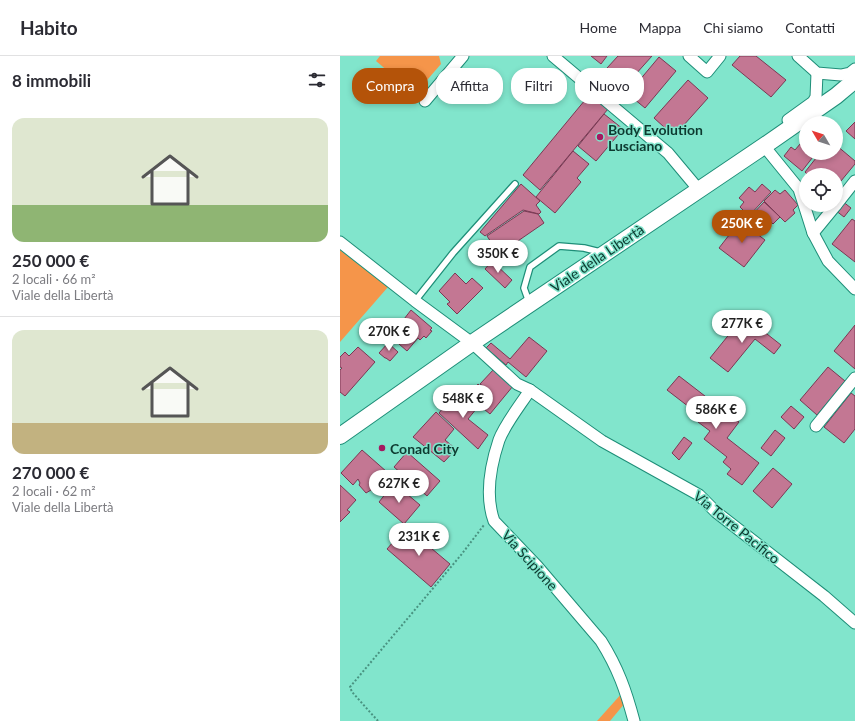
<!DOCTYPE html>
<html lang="it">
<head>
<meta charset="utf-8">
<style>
	:root { --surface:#fff; --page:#f2f2f3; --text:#2b2b33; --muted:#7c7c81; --line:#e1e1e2; --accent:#b45309 }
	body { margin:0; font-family:Lato,sans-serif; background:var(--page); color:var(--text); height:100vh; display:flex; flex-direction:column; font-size:15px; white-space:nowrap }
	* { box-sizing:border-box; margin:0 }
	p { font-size:13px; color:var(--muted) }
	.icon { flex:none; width:22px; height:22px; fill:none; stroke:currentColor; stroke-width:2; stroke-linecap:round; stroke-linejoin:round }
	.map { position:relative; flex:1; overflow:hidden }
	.details { display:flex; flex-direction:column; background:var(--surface); width:340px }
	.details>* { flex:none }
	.guide { position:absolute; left:12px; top:12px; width:380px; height:36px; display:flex; gap:8px }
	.needle { width:26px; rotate:309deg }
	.controls { position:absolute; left:459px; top:60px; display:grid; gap:8px }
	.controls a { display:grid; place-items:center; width:44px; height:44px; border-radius:50%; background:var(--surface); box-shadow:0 2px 6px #0003; font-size:20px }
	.price { position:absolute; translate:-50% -34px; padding:0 9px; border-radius:14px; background:#fff; color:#222; font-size:13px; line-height:26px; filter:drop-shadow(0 1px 2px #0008) }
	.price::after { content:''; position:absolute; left:50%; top:24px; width:12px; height:9px; margin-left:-6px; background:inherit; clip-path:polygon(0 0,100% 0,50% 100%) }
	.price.active { background:var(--accent); color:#fff }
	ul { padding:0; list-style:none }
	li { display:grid; align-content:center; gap:8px; height:212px; padding:0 12px }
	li+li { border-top:1px solid var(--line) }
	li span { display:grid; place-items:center; height:124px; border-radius:12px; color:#555 }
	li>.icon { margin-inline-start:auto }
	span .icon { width:72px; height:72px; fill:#fffc; stroke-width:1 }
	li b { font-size:17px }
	h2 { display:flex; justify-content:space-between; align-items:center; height:48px; padding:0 12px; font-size:17px }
	.chip { padding:0 14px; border-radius:16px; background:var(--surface); box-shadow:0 2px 6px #0003; font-size:14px; line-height:36px }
	.chip.active { background:var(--accent); color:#fff }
	header { display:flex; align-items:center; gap:24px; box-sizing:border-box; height:56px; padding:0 20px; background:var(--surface); border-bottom:1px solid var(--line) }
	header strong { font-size:19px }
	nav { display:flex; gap:22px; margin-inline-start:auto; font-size:14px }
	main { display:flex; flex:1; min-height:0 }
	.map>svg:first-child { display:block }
</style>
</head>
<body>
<header>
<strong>Habito</strong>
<nav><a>Home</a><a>Mappa</a><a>Chi siamo</a><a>Contatti</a></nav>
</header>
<main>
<section class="details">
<h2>8 immobili<svg class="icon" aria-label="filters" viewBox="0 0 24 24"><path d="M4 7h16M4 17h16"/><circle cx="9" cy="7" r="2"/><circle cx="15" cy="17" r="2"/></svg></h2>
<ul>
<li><span style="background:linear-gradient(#dfe7d0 70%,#8fb573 0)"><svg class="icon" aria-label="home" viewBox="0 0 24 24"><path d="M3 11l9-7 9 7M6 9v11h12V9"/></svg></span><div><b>250 000 €</b><p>2 locali · 66 m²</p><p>Viale della Libertà</p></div></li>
<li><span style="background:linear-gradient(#dfe7d0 75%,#c2b280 0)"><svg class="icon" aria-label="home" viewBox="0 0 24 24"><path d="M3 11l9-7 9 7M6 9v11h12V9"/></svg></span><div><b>270 000 €</b><p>2 locali · 62 m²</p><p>Viale della Libertà</p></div></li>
</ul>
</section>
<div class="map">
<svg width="515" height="665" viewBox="0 0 515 665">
	<rect width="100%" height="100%" fill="#81e5cc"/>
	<g fill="#f5954a">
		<polygon points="40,0 99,0 101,8 75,38 36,5"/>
		<polygon points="0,194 48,231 0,286"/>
		<polygon points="283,636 285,647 270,665 257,665"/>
	</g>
	<g fill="#c37793" stroke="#7c3753">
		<polygon points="251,0 267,0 261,8"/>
		<polygon points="278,0 312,0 286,29 267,12"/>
		<polygon points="400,0 416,0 446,24 431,41 392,9"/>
		<polygon points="319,1 336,15 305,52 288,38"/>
		<polygon points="348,24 368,42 334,80 314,62"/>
		<polygon points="250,38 268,53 200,134 183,119"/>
		<polygon points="264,58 283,73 256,105 238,90"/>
		<polygon points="515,66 515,83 506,75"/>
		<polygon points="466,81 466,97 476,97 462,115 444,100 451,91 455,94"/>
		<polygon points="496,89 515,105 515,108 496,131 496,119 468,119 465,116 480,97 496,97"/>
		<polygon points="233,95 249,108 237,122 241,126 215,157 196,141"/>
		<polygon points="181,128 200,145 196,149 201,156 199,158 183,154 145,180 140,176"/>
		<polygon points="422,128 431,136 409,160 400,151 404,146 399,142 409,131 415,136"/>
		<polygon points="435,134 440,138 445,134 458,149 453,154 455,157 445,166 424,145"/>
		<polygon points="502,145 511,152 504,161 495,154"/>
		<polygon points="424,146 440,161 433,168 431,166 423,175 409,162"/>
		<polygon points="184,155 198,158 204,167 159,198 147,180"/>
		<polygon points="512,163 515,165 515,206 492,188"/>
		<polygon points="400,165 425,184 404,211 379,192"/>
		<polygon points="152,205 172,224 165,232 145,213"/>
		<polygon points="115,217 126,228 132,222 143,232 117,258 107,248 110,246 99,235"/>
		<polygon points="71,254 92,272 90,274 92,275 86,282 84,280 80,284 78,282 67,295 51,281 62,268 61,267"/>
		<polygon points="404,260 441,289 434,298 415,283 388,316 370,302"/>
		<polygon points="515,269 515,313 494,295"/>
		<polygon points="189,281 207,295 186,321 168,306 166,309 146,292 151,287 170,303"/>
		<polygon points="48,287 58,296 50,305 46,302 45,302 39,297"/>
		<polygon points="18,291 35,306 5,340 0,336 0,314 2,312 0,311 0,301 5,296 9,300"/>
		<polygon points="488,311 505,325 477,359 460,344"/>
		<polygon points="154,313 173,330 150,358 128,340 138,328 147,336 150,335 140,328"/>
		<polygon points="339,320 374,347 369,353 374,357 379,351 399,366 387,382 419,407 402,429 387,418 391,413 383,406 387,401 364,383 370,375 358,366 362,361 327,334"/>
		<polygon points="117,335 137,352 128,363 148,379 138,393 99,357"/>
		<polygon points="511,337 515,340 515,373 504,387 484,371"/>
		<polygon points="451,350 464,361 454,373 441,361"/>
		<polygon points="96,356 114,373 105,384 116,393 104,406 73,381"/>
		<polygon points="435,374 445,382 431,400 421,392"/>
		<polygon points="344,381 352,387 339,404 332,397"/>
		<polygon points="22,394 47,416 31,434 26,437 19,429 20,427 18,423 13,429 1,417"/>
		<polygon points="67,396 100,425 87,440 54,411"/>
		<polygon points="433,412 452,428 432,452 413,435"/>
		<polygon points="54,427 80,449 64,468 39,446"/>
		<polygon points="0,429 16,444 7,454 10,456 0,466"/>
		<polygon points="66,471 110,508 91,531 47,493"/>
	</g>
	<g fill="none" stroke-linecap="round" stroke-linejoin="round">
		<defs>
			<g id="lane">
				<polyline points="75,245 113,197 175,128"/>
				<polyline points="189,246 184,232 190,211 219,190 244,192 260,196"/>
			</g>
			<g id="street">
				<polyline points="213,0 328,97 359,134"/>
				<polyline points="349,0 367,16 380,0"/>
				<polyline points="458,0 477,17 501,19 510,17 515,13"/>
				<polyline points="85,45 123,0"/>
				<polyline points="448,64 473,46 476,41 477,17"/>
				<polyline points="424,90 459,133 473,177 488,205 515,233"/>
				<polyline points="496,149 515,125"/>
				<polyline points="473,177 496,149"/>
				<polyline points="0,186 75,245 132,287 177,328 190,334 262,385 359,439 376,456 484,540 515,567"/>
				<path d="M190,334C181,348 165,368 159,384C151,408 145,440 154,465L197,510L261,585C278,612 286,635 294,665"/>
				<polyline points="476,370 515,322"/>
			</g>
			<polyline id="secondary" points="0,380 132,287 424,90 496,40 515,24"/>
		</defs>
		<use href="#lane" stroke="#1e8e78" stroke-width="8"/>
		<use href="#street" stroke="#1e8e78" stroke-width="13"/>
		<use href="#secondary" stroke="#1e8e78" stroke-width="18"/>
		<polyline stroke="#499381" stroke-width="2" stroke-dasharray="2 2" stroke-linecap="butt" points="38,665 12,636 10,631 121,499 144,469"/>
		<use href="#lane" stroke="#fff" stroke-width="5.5"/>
		<use href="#street" stroke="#fff" stroke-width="11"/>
		<use href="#secondary" stroke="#fff" stroke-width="16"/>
	</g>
	<g fill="#a41960" stroke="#81e5cc" stroke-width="1.5">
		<circle cx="260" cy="81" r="4"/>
		<circle cx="42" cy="392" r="4"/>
	</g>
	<g text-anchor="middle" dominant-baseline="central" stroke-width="3" stroke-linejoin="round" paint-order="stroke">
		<g font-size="14" font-weight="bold" fill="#0d3a30" stroke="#81e5cc" text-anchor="start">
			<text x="268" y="73">Body Evolution<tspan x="268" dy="16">Lusciano</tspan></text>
			<text x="50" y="392">Conad City</text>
		</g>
		<g font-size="14" fill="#0d3a30" stroke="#81e5cc">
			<text transform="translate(257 202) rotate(-34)">Viale della Libertà</text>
			<text transform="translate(397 471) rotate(39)">Via Torre Pacifico</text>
			<text transform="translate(190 504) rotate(48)">Via Scipione</text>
		</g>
	</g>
</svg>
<div class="controls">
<a><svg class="needle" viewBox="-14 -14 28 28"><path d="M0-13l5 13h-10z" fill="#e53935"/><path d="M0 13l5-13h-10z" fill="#7c7c81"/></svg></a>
<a><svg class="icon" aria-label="locate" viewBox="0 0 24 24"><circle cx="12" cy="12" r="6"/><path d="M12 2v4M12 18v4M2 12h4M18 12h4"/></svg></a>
</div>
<b class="price active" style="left:402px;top:188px">250K €</b>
<b class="price" style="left:158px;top:218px">350K €</b>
<b class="price" style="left:402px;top:288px">277K €</b>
<b class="price" style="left:49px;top:296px">270K €</b>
<b class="price" style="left:123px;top:363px">548K €</b>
<b class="price" style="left:376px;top:374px">586K €</b>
<b class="price" style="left:59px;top:448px">627K €</b>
<b class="price" style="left:79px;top:501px">231K €</b>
<div class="guide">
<a class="chip active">Compra</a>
<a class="chip">Affitta</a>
<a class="chip">Filtri</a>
<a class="chip">Nuovo</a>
</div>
</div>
</main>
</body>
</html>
